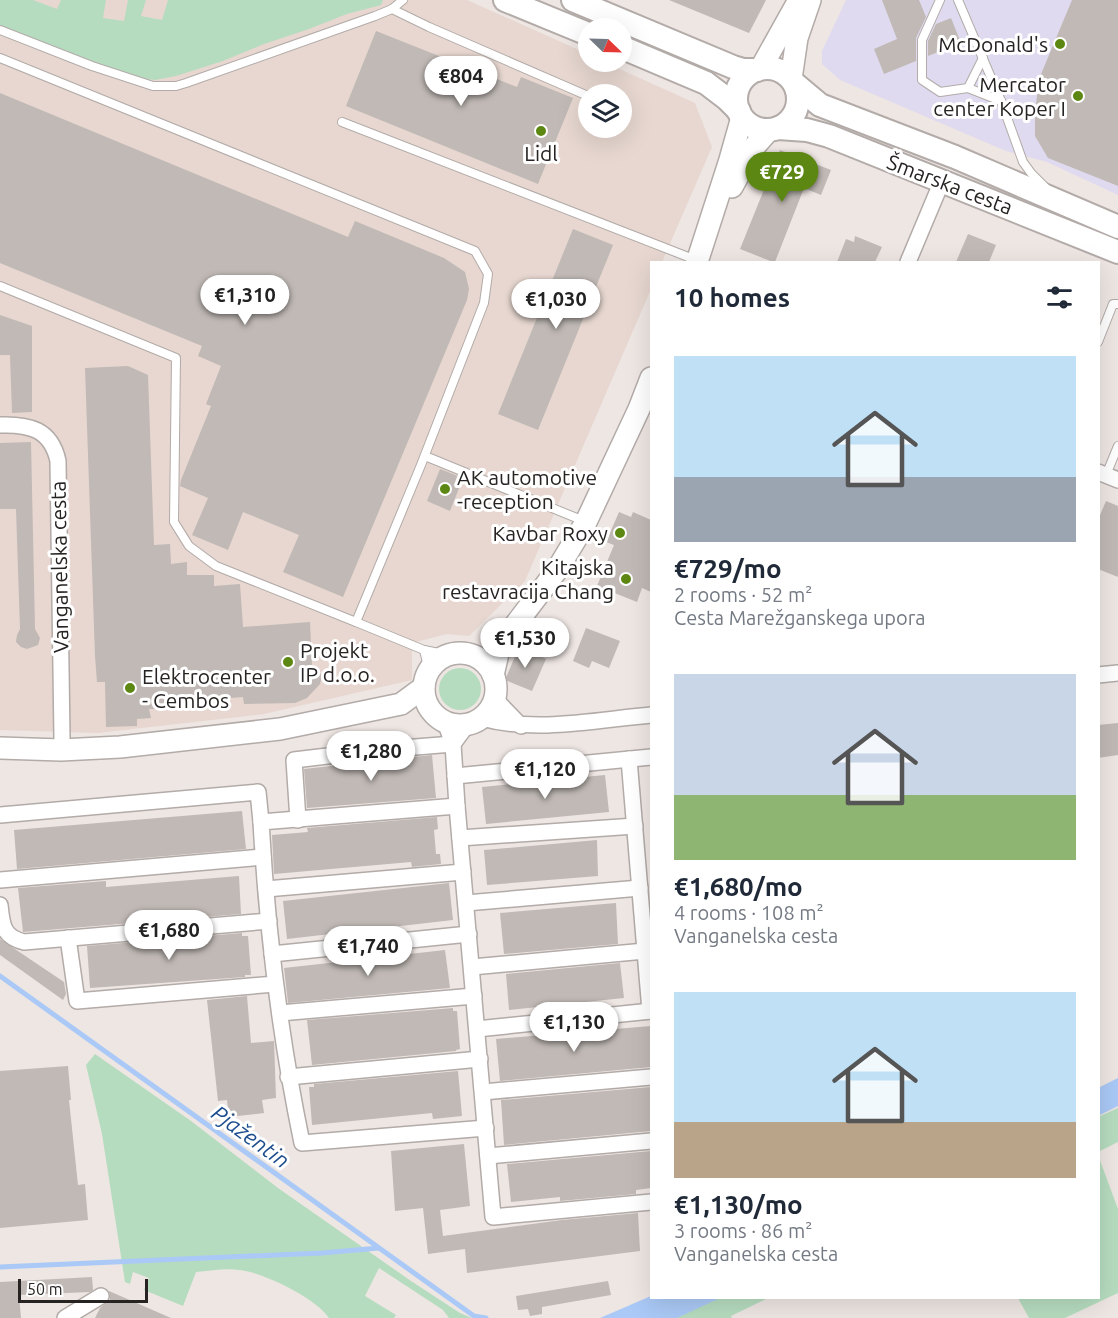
<!DOCTYPE html>
<html lang="en">
<head>
<meta charset="utf-8">
<style>
	:root { --surface:#fff; --page:#f6f6f7; --text:#1f2937; --muted:#747a83; --accent:#5d8713 }
	body { margin:0; font-family:Ubuntu,sans-serif; background:var(--page); color:var(--text); height:100vh; display:flex; flex-direction:column; font-size:22px; white-space:nowrap }
	* { box-sizing:border-box; margin:0 }
	p { font-size:20px; color:var(--muted) }
	.icon { flex:none; width:33px; height:33px; fill:none; stroke:currentColor; stroke-width:2; stroke-linecap:round; stroke-linejoin:round }
	.map { position:relative; flex:1; overflow:hidden }
	.drawer { position:absolute; left:650px; top:261px; width:450px; height:1038px; display:flex; flex-direction:column; background:var(--surface); border-radius:0px; box-shadow:0 6px 24px #0002 }
	.drawer>* { flex:none }
	.needle { width:39px; rotate:113deg }
	.controls { position:absolute; left:578px; top:18px; display:grid; gap:12px }
	.controls a { display:grid; place-items:center; width:54px; height:54px; border-radius:50%; background:var(--surface); box-shadow:0 6px 24px #0002; font-size:30px }
	.scale { position:absolute; left:18px; bottom:15px; width:130px; box-sizing:border-box; padding-left:6px; border:3px solid #262322; border-top:0; font-size:16px; line-height:21px; white-space:nowrap; color:#262322; -webkit-text-stroke:4px #fff; paint-order:stroke }
	.price { position:absolute; translate:-50% -51px; padding:0 14px; border-radius:21px; background:#fff; color:#222; font-size:20px; line-height:39px; filter:drop-shadow(0 2px 3px #0008) }
	.price::after { content:''; position:absolute; left:50%; top:36px; width:18px; height:14px; margin-left:-9px; background:inherit; clip-path:polygon(0 0,100% 0,50% 100%) }
	.price.current { background:var(--accent); color:#fff }
	ul { padding:0; list-style:none }
	li { display:grid; align-content:center; gap:12px; height:318px; padding:0 24px }
	li span { display:grid; place-items:center; height:186px; border-radius:0px; color:#555 }
	li>.icon { margin-inline-start:auto }
	span .icon { width:108px; height:108px; fill:#fffc; stroke-width:1 }
	li b { font-size:26px }
	h2 { display:flex; justify-content:space-between; align-items:center; height:72px; padding:0 24px; font-size:26px }
	.map>svg:first-child { display:block }
</style>
</head>
<body>
<div class="map">
<svg width="1118" height="1318" viewBox="0 0 1118 1318">
	<rect width="100%" height="100%" fill="#eee6e3"/>
	<polygon fill="#e0daf0" points="846,0 1118,0 1118,195 1047,162 1006,151 840,80 822,64 822,51"/>
	<path fill="#e7d7d0" fill-rule="evenodd" d="M0,0H467L588,54V62H604L695,103L712,147L662,262H651V289L525,581L469,636L447,634L412,643V680L264,714L98,733L0,730ZM588,94H621V128H588Z"/>
	<g fill="#b6dcbf">
		<polygon points="0,0 33,0 57,9 61,0 106,0 103,18 124,21 128,0 146,0 141,16 162,20 168,0 383,0 381,5 347,14 309,29 264,44 223,61 176,76 155,80 138,78 80,57 0,26"/>
		<circle cx="460" cy="689" r="21"/>
		<path d="M95,1054L191,1121L278,1188L411,1281L460,1313L472,1318H449L443,1310L379,1268L365,1296L396,1315L394,1318H329C316,1298 263,1272 239,1270C226,1268 210,1271 196,1272L183,1306L144,1290L149,1278L133,1272L130,1284L125,1282L102,1134L86,1065Z"/>
		<polygon points="1118,1108 1118,1142 1098,1152 1098,1117"/>
		<polygon points="1098,1155 1118,1209 1118,1293 1065,1318 1029,1318 1018,1298 1098,1298"/>
		<polygon points="708,1298 768,1298 731,1316 732,1318 663,1318"/>
	</g>
	<g fill="#aac9f6">
		<polygon points="1118,1078 1118,1106 1098,1116 1098,1088"/>
		<polygon points="651,1296 651,1298 720,1298 677,1318 600,1318"/>
	</g>
	<g fill="none" stroke-linecap="round" stroke-linejoin="round">
		<g stroke="#aac9f6" stroke-width="5">
			<polyline points="0,976 474,1316 486,1318"/>
			<polyline points="0,1267 322,1253 379,1248"/>
		</g>
	</g>
	<g fill="#c0b9b5">
		<polygon points="669,0 766,0 749,33"/>
		<polygon points="882,0 919,0 926,17 916,38 916,61 884,74 874,49 897,39"/>
		<polygon points="1072,0 1118,0 1118,186 1048,158 1035,136 1035,113 1039,79"/>
		<polygon points="951,18 961,43 928,56 928,41 936,24"/>
		<polygon points="376,31 517,87 521,77 573,98 538,184 346,106"/>
		<polygon points="0,93 348,237 355,221 444,258 465,272 469,289 467,300 343,597 283,572 299,535 243,512 228,550 192,535 208,498 180,486 181,480 211,406 206,404 221,366 198,356 202,346 0,263"/>
		<polygon points="780,150 831,170 821,195 804,188 775,262 773,262 740,249"/>
		<polygon points="573,229 613,245 538,430 498,414"/>
		<polygon points="968,234 996,245 989,262 956,262"/>
		<polygon points="855,236 882,247 875,262 837,262 846,239 854,242"/>
		<polygon points="0,315 32,326 32,412 12,413 10,355 0,355"/>
		<polygon points="128,366 148,375 154,545 170,544 171,564 187,562 187,575 214,575 214,586 240,584 243,627 310,622 312,667 318,670 322,676 320,684 307,698 295,703 244,704 243,697 156,704 156,709 149,709 151,718 137,719 137,726 106,727 105,682 97,682 95,656 85,368"/>
		<polygon points="31,442 35,629 40,638 38,645 27,649 21,647 16,642 17,635 20,629 16,509 0,509 0,443"/>
		<polygon points="440,469 463,478 450,511 427,501"/>
		<polygon points="1106,501 1118,506 1118,577 1098,569 1098,520"/>
		<polygon points="619,512 631,517 633,512 651,520 651,592 642,588 637,602 597,586 614,545 606,542"/>
		<polygon points="586,628 620,641 609,668 592,661 589,668 573,661"/>
		<polygon points="519,647 546,659 532,691 505,680"/>
		<polygon points="1118,723 1118,755 1098,758 1098,725"/>
		<polygon points="432,755 436,798 307,808 304,769"/>
		<polygon points="605,775 609,812 486,824 482,787"/>
		<polygon points="242,811 246,849 17,869 14,830"/>
		<polygon points="437,817 438,829 434,830 436,854 440,854 441,864 412,867 411,862 274,874 272,835 308,832 307,828"/>
		<polygon points="597,840 598,876 487,885 484,850"/>
		<polygon points="239,876 241,914 23,932 18,888 106,881 106,887"/>
		<polygon points="449,883 453,920 287,939 283,901"/>
		<polygon points="616,903 618,944 504,954 500,913"/>
		<polygon points="242,933 242,936 248,936 251,975 245,975 245,977 90,988 87,946"/>
		<polygon points="0,939 64,982 66,994 63,1000 0,955"/>
		<polygon points="445,950 450,988 288,1003 284,968"/>
		<polygon points="620,963 624,998 509,1010 506,974"/>
		<polygon points="247,996 251,1043 274,1041 276,1098 262,1100 264,1113 229,1117 227,1100 218,1101 207,1000"/>
		<polygon points="453,1008 453,1011 457,1011 460,1049 456,1050 456,1051 312,1065 307,1020"/>
		<polygon points="651,1026 651,1067 500,1081 496,1039"/>
		<polygon points="68,1066 71,1100 69,1100 78,1185 85,1184 88,1220 0,1228 0,1071"/>
		<polygon points="458,1071 462,1116 433,1119 432,1113 312,1125 309,1087 314,1087 314,1084"/>
		<polygon points="651,1087 651,1131 504,1145 501,1100"/>
		<polygon points="464,1144 470,1206 440,1210 443,1236 562,1220 638,1213 640,1251 467,1273 465,1249 428,1254 423,1208 395,1211 391,1151"/>
		<polygon points="651,1151 651,1188 636,1190 636,1194 560,1201 560,1197 511,1202 507,1164"/>
		<polygon points="92,1277 93,1290 90,1292 19,1295 21,1318 0,1318 0,1282"/>
		<polygon points="608,1281 611,1295 542,1307 542,1314 530,1316 528,1309 518,1310 516,1296"/>
		<polygon points="109,1291 171,1318 95,1318 100,1308 110,1300"/>
	</g>
	<g fill="none" stroke-linecap="round" stroke-linejoin="round">
		<defs>
			<g id="lane">
				<polyline points="940,0 922,40 922,80 940,92 968,88 1001,101"/>
				<polyline points="958,0 1001,101 1023,162 1031,173 1047,189"/>
				<polyline points="392,9 429,27 588,96"/>
				<polyline points="0,30 92,66 153,86 176,86 186,83 375,16 392,9 403,0"/>
				<polyline points="0,58 475,251 488,274 484,303 421,465 356,622 216,566 189,546 174,522 176,358 0,286"/>
				<polyline points="968,88 983,58"/>
				<polyline points="342,122 696,260"/>
				<polyline points="1098,342 1113,304 1118,304"/>
				<polyline points="425,456 584,521"/>
				<polyline points="1106,475 1118,446"/>
				<polyline points="356,622 424,650 449,655"/>
				<polyline points="424,650 429,671"/>
			</g>
			<g id="street">
				<polyline points="908,262 942,181"/>
				<path d="M0,425C29,424 51,429 58,461L62,738L61,750"/>
				<polyline points="1098,472 1118,480"/>
				<polyline points="1098,675 1118,673"/>
				<polyline points="495,699 521,726"/>
				<path d="M482,718C535,733 596,720 651,715"/>
				<polyline points="445,722 453,744 457,806 493,1217 651,1202"/>
				<polyline points="453,744 467,725"/>
				<polyline points="629,759 650,1011"/>
				<polyline points="455,776 651,757"/>
				<path d="M457,806L261,822C267,930 280,1037 302,1143L486,1128"/>
				<polyline points="0,815 258,792 261,822"/>
				<polyline points="298,820 294,760 378,750 453,744"/>
				<polyline points="460,838 635,826"/>
				<polyline points="0,880 263,857"/>
				<polyline points="266,889 463,872"/>
				<polyline points="466,903 640,888"/>
				<path d="M0,905C2,925 3,937 24,942L269,921"/>
				<polyline points="68,938 77,1001 275,984"/>
				<polyline points="272,954 469,934"/>
				<polyline points="472,967 645,951"/>
				<polyline points="280,1013 474,996"/>
				<polyline points="477,1029 651,1011"/>
				<polyline points="288,1077 480,1059"/>
				<polyline points="483,1092 651,1077"/>
				<polyline points="488,1156 651,1141"/>
				<polyline points="65,1318 101,1296"/>
			</g>
			<g id="secondary">
				<polyline points="761,68 799,0"/>
				<polyline points="791,79 797,38 810,0"/>
				<polyline points="732,187 754,147 769,130"/>
				<polyline points="697,262 729,163 742,117"/>
				<circle cx="460" cy="689" r="36"/>
				<polyline points="493,675 500,645 557,570 586,522 639,409 651,378"/>
				<polyline points="0,748 61,750 120,747 280,729 401,704 424,687"/>
			</g>
			<g id="primary">
				<polyline points="505,0 588,34"/>
				<polyline points="573,0 733,67 743,70 757,70"/>
				<polyline points="621,47 706,83 727,99 739,111"/>
				<circle cx="767" cy="99" r="31"/>
				<polyline points="795,84 820,105 955,157 1118,227"/>
				<polyline points="778,128 807,130 829,136 1118,252"/>
			</g>
		</defs>
		<use href="#lane" stroke="#b2aba8" stroke-width="10"/>
		<use href="#street" stroke="#b2aba8" stroke-width="18"/>
		<use href="#secondary" stroke="#b2aba8" stroke-width="24"/>
		<use href="#primary" stroke="#b2aba8" stroke-width="26"/>
		<use href="#lane" stroke="#fff" stroke-width="8"/>
		<use href="#street" stroke="#fff" stroke-width="15"/>
		<use href="#secondary" stroke="#fff" stroke-width="21"/>
		<use href="#primary" stroke="#fff" stroke-width="22"/>
	</g>
	<g fill="#5d8713" stroke="#fff" stroke-width="2">
		<circle cx="1060" cy="44" r="6"/>
		<circle cx="1078" cy="96" r="6"/>
		<circle cx="541" cy="131" r="6"/>
		<circle cx="445" cy="489" r="6"/>
		<circle cx="620" cy="533" r="6"/>
		<circle cx="626" cy="579" r="6"/>
		<circle cx="288" cy="662" r="6"/>
		<circle cx="130" cy="688" r="6"/>
	</g>
	<g text-anchor="middle" dominant-baseline="central" stroke-width="6" stroke-linejoin="round" paint-order="stroke">
		<g font-size="21" fill="#262322" stroke="#fff" text-anchor="end">
			<text x="1048" y="44">McDonald's</text>
			<text x="1066" y="84">Mercator<tspan x="1066" dy="24">center Koper I</tspan></text>
			<text x="541" y="153" text-anchor="middle">Lidl</text>
			<text x="457" y="477" text-anchor="start">AK automotive<tspan x="457" dy="24">-reception</tspan></text>
			<text x="608" y="533">Kavbar Roxy</text>
			<text x="614" y="567">Kitajska<tspan x="614" dy="24">restavracija Chang</tspan></text>
			<text x="300" y="650" text-anchor="start">Projekt<tspan x="300" dy="24">IP d.o.o.</tspan></text>
			<text x="142" y="676" text-anchor="start">Elektrocenter<tspan x="142" dy="24">- Cembos</tspan></text>
		</g>
		<g font-size="21" fill="#262322" stroke="#fff">
			<text transform="translate(950 184) rotate(21)">Šmarska cesta</text>
			<text transform="translate(59 567) rotate(-91)">Vanganelska cesta</text>
		</g>
		<g font-size="22" font-style="italic" fill="#1e4d8e" stroke="#fff">
			<text transform="translate(251 1136) rotate(36)">Pjažentin</text>
		</g>
	</g>
</svg>
<div class="controls">
<a><svg class="needle" viewBox="-14 -14 28 28"><path d="M0-13l5 13h-10z" fill="#e53935"/><path d="M0 13l5-13h-10z" fill="#747a83"/></svg></a>
<a><svg class="icon" aria-label="layers" viewBox="0 0 24 24"><path d="M12 4l9 5-9 5-9-5zM3 14l9 5 9-5"/></svg></a>
</div>
<div class="scale">50 m</div>
<b class="price" style="left:461px;top:107px">€804</b>
<b class="price current" style="left:782px;top:203px">€729</b>
<b class="price" style="left:245px;top:326px">€1,310</b>
<b class="price" style="left:556px;top:330px">€1,030</b>
<b class="price" style="left:525px;top:669px">€1,530</b>
<b class="price" style="left:371px;top:782px">€1,280</b>
<b class="price" style="left:545px;top:800px">€1,120</b>
<b class="price" style="left:169px;top:961px">€1,680</b>
<b class="price" style="left:368px;top:977px">€1,740</b>
<b class="price" style="left:574px;top:1053px">€1,130</b>
<section class="drawer">
<h2>10 homes<svg class="icon" aria-label="filters" viewBox="0 0 24 24"><path d="M4 7h16M4 17h16"/><circle cx="9" cy="7" r="2"/><circle cx="15" cy="17" r="2"/></svg></h2>
<ul>
<li><span style="background:linear-gradient(#bfe0f5 65%,#9aa5b1 0)"><svg class="icon" aria-label="home" viewBox="0 0 24 24"><path d="M3 11l9-7 9 7M6 9v11h12V9"/></svg></span><div><b>€729/mo</b><p>2 rooms · 52 m²</p><p>Cesta Marežganskega upora</p></div></li>
<li><span style="background:linear-gradient(#c9d6e8 65%,#8fb573 0)"><svg class="icon" aria-label="home" viewBox="0 0 24 24"><path d="M3 11l9-7 9 7M6 9v11h12V9"/></svg></span><div><b>€1,680/mo</b><p>4 rooms · 108 m²</p><p>Vanganelska cesta</p></div></li>
<li><span style="background:linear-gradient(#bfe0f5 70%,#b9a48a 0)"><svg class="icon" aria-label="home" viewBox="0 0 24 24"><path d="M3 11l9-7 9 7M6 9v11h12V9"/></svg></span><div><b>€1,130/mo</b><p>3 rooms · 86 m²</p><p>Vanganelska cesta</p></div></li>
</ul>
</section>
</div>
</body>
</html>
